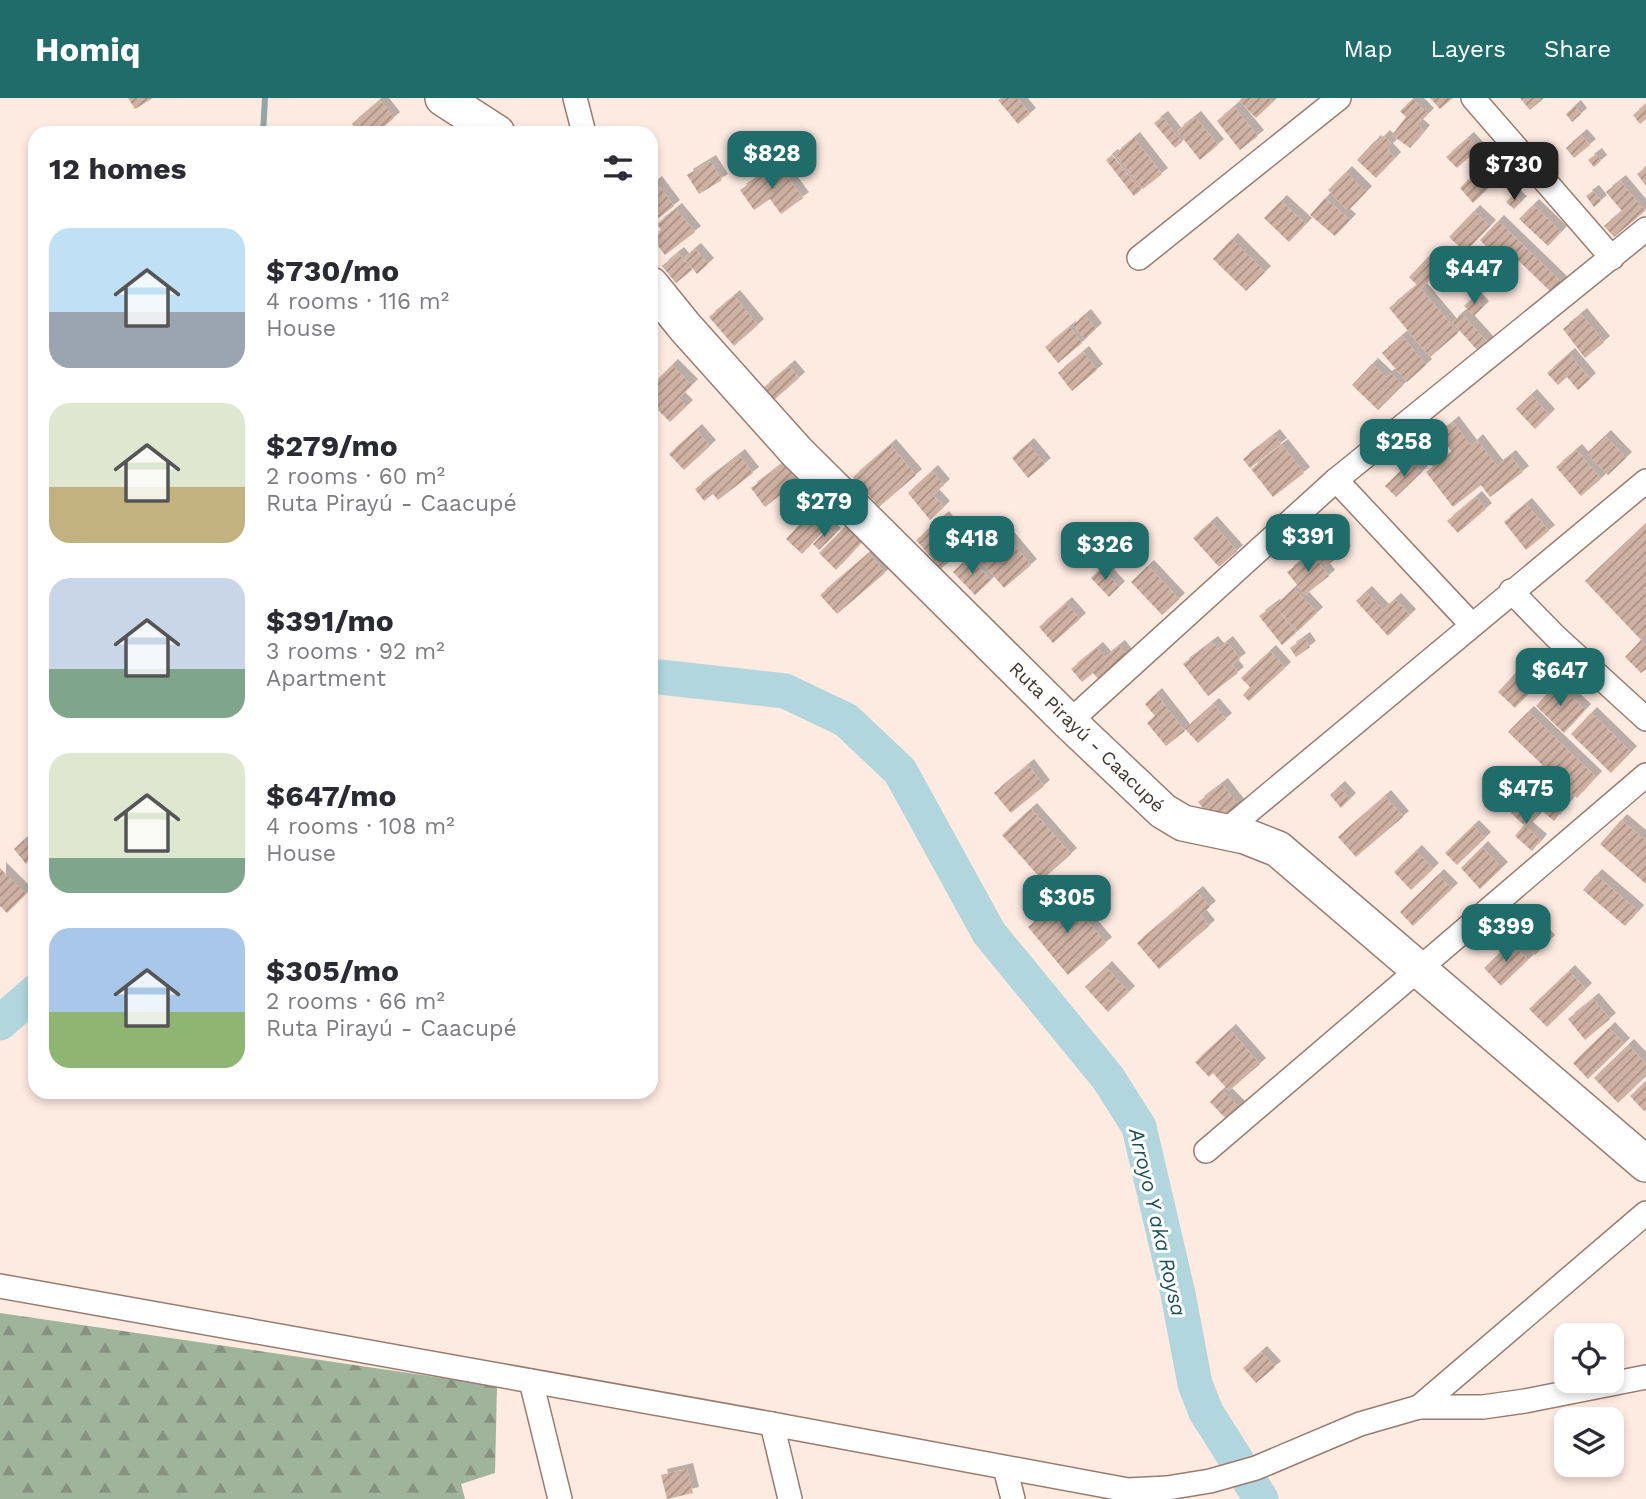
<!DOCTYPE html>
<html lang="en">
<head>
<meta charset="utf-8">
<style>
	:root { --surface:#fff; --page:#f7f7f7; --text:#2b2b33; --muted:#7c7c81; --accent:#206c6b }
	body { margin:0; font-family:"Work Sans",sans-serif; background:var(--page); color:var(--text); height:100vh; display:flex; flex-direction:column; font-size:26px; white-space:nowrap }
	* { box-sizing:border-box; margin:0 }
	p { font-size:23px; color:var(--muted) }
	.icon { flex:none; width:38px; height:38px; fill:none; stroke:currentColor; stroke-width:2; stroke-linecap:round; stroke-linejoin:round }
	.map { position:relative; flex:1; overflow:hidden }
	.side { position:absolute; left:28px; top:28px; width:630px; height:973px; display:flex; flex-direction:column; background:var(--surface); border-radius:21px; box-shadow:0 4px 10px #0003 }
	.side>* { flex:none }
	.fabs { position:absolute; left:1554px; top:1225px; display:grid; gap:14px }
	.fabs a { display:grid; place-items:center; width:70px; height:70px; border-radius:14px; background:var(--surface); box-shadow:0 4px 10px #0003; font-size:35px }
	.price { position:absolute; translate:-50% -60px; padding:0 16px; border-radius:14px; background:var(--accent); color:#fff; font-size:23px; line-height:46px; filter:drop-shadow(0 2px 4px #0008) }
	.price::after { content:''; position:absolute; left:50%; top:42px; width:21px; height:16px; margin-left:-10px; background:inherit; clip-path:polygon(0 0,100% 0,50% 100%) }
	.price.on { background:#222; color:#fff }
	ul { padding:0; list-style:none }
	li { display:flex; align-items:center; gap:21px; height:175px; padding:0 21px }
	li span { display:grid; place-items:center; flex:none; width:196px; height:140px; border-radius:21px; color:#555 }
	li>.icon { margin-inline-start:auto }
	span .icon { width:84px; height:84px; fill:#fffc; stroke-width:1 }
	li b { font-size:30px }
	h2 { display:flex; justify-content:space-between; align-items:center; height:84px; padding:0 21px; font-size:30px }
	header { display:flex; align-items:center; gap:42px; box-sizing:border-box; height:98px; padding:0 35px; background:var(--accent); color:#fff }
	header strong { font-size:33px }
	nav { display:flex; gap:38px; margin-inline-start:auto; font-size:24px }
	.map>svg:first-child { display:block }
</style>
</head>
<body>
<header>
<strong>Homiq</strong>
<nav><a>Map</a><a>Layers</a><a>Share</a></nav>
</header>
<div class="map">
<svg width="1646" height="1401" viewBox="0 0 1646 1401">
	<defs>
		<pattern id="forest-firs" width="22" height="20" patternUnits="userSpaceOnUse" patternTransform="scale(1.75)"><rect width="22" height="20" fill="#a0b39b"/><path d="M5 1l3.5 6h-7zM16 11l3.5 6h-7z" fill="#84927f"/></pattern>
		<pattern id="building-hatch" width="6" height="6" patternUnits="userSpaceOnUse" patternTransform="scale(1.75)"><rect width="6" height="6" fill="#ceb1a2"/><path d="M-1 1l2-2M0 6l6-6M5 7l2-2" fill="none" stroke="#a99184"/></pattern>
		<filter id="shadow"><feDropShadow dx="6" dy="-6" stdDeviation="0" flood-color="#0004"/></filter>
	</defs>
	<rect width="100%" height="100%" fill="#fdeae1"/>
	<polygon fill="url(#forest-firs)" points="0,1215 497,1288 495,1375 461,1386 465,1401 0,1401"/>
	<g fill="none" stroke-linecap="round" stroke-linejoin="round">
		<polyline stroke="#90a6a9" stroke-width="6" points="263,35 265,0"/>
		<g stroke="#b1d6dd" stroke-width="35">
			<polyline points="651,578 785,593 846,622 900,673 989,835 1108,980 1139,1029 1178,1196 1195,1286 1206,1314 1261,1401"/>
			<polyline points="0,925 35,894"/>
		</g>
	</g>
	<g fill="url(#building-hatch)" filter="url(#shadow)">
		<polygon points="128,0 153,0 135,11"/>
		<polygon points="1001,0 1017,0 1030,16 1018,26 998,2"/>
		<polygon points="1242,0 1269,0 1273,4 1256,20 1239,3"/>
		<polygon points="1430,0 1453,0 1440,11"/>
		<polygon points="1520,0 1544,0 1530,12"/>
		<polygon points="1413,1 1428,16 1417,27 1424,33 1410,50 1392,37 1406,19 1400,13"/>
		<polygon points="380,2 394,20 377,35 360,35 352,26"/>
		<polygon points="1646,6 1646,21 1640,26 1633,17"/>
		<polygon points="1575,8 1581,16 1572,24 1566,16"/>
		<polygon points="1234,9 1258,38 1240,52 1217,23"/>
		<polygon points="1162,19 1182,44 1175,50 1154,25"/>
		<polygon points="1195,19 1218,47 1200,62 1177,33"/>
		<polygon points="1581,37 1590,47 1574,60 1566,50"/>
		<polygon points="1384,38 1392,46 1387,51 1395,60 1376,80 1357,62 1375,43 1377,45"/>
		<polygon points="1134,40 1162,76 1143,91 1115,56"/>
		<polygon points="1468,40 1478,51 1457,70 1446,59"/>
		<polygon points="1596,56 1601,63 1594,69 1588,62"/>
		<polygon points="1112,57 1141,92 1134,98 1106,62"/>
		<polygon points="710,63 722,82 699,96 687,77"/>
		<polygon points="778,66 803,100 781,116 770,101 754,112 740,92"/>
		<polygon points="1646,69 1646,88 1637,76"/>
		<polygon points="1477,73 1491,88 1473,105 1460,90"/>
		<polygon points="1346,74 1366,94 1348,113 1328,92"/>
		<polygon points="1620,83 1645,113 1614,139 1604,128 1622,113 1606,94"/>
		<polygon points="656,84 674,108 651,126 651,88"/>
		<polygon points="1593,93 1601,103 1594,109 1586,98"/>
		<polygon points="1513,97 1521,104 1514,111 1506,104"/>
		<polygon points="1325,100 1350,122 1335,138 1310,117"/>
		<polygon points="1281,103 1306,126 1289,144 1264,120"/>
		<polygon points="1533,107 1561,134 1548,148 1519,121"/>
		<polygon points="676,111 695,134 665,157 652,140 662,133 657,126"/>
		<polygon points="1474,113 1490,128 1465,154 1449,139"/>
		<polygon points="1498,123 1562,185 1552,195 1519,163 1510,172 1480,142"/>
		<polygon points="1232,141 1265,174 1246,193 1213,161"/>
		<polygon points="695,151 708,166 697,176 684,160"/>
		<polygon points="678,155 692,172 676,185 662,168"/>
		<polygon points="1452,156 1458,162 1449,172 1443,166"/>
		<polygon points="1430,157 1442,168 1421,191 1458,235 1430,259 1389,210 1417,187 1409,179"/>
		<polygon points="734,198 758,227 734,248 709,219"/>
		<polygon points="1474,199 1483,209 1474,218 1464,208"/>
		<polygon points="1462,216 1488,245 1478,253 1452,224"/>
		<polygon points="1581,216 1604,244 1585,260 1563,231"/>
		<polygon points="1085,217 1096,231 1085,241 1073,227"/>
		<polygon points="1070,229 1082,245 1058,265 1045,249"/>
		<polygon points="1402,238 1426,267 1407,284 1382,255"/>
		<polygon points="1083,254 1097,272 1072,293 1058,275"/>
		<polygon points="1569,256 1590,281 1578,292 1567,279 1558,287 1547,275"/>
		<polygon points="1372,266 1386,279 1391,275 1403,287 1378,312 1352,287"/>
		<polygon points="672,267 692,287 679,300 687,308 670,324 651,305 651,288"/>
		<polygon points="789,268 799,280 774,302 763,290"/>
		<polygon points="1531,297 1549,317 1535,331 1516,311"/>
		<polygon points="1453,324 1471,348 1477,342 1497,368 1510,358 1523,374 1490,399 1481,387 1453,409 1426,374 1452,354 1438,336"/>
		<polygon points="696,332 710,348 684,372 669,356"/>
		<polygon points="1274,337 1281,346 1250,370 1243,361"/>
		<polygon points="1605,338 1626,360 1608,377 1587,355"/>
		<polygon points="1028,346 1045,366 1028,380 1012,360"/>
		<polygon points="890,347 916,377 879,409 853,379"/>
		<polygon points="1282,347 1304,375 1273,399 1251,371"/>
		<polygon points="1576,352 1601,381 1581,398 1556,369"/>
		<polygon points="739,357 753,375 718,402 713,396 704,403 695,391"/>
		<polygon points="1411,363 1422,374 1396,399 1385,388"/>
		<polygon points="783,365 798,383 765,409 751,390"/>
		<polygon points="932,373 944,387 933,397 944,409 930,422 908,395"/>
		<polygon points="1476,399 1486,411 1458,435 1447,423"/>
		<polygon points="1526,406 1549,433 1526,452 1504,424"/>
		<polygon points="812,413 828,428 802,456 786,441"/>
		<polygon points="943,419 967,448 941,471 916,442"/>
		<polygon points="1211,424 1237,453 1219,469 1193,440"/>
		<polygon points="1646,425 1646,538 1641,542 1585,483"/>
		<polygon points="997,427 1031,467 1004,490 970,450"/>
		<polygon points="846,428 862,444 836,472 819,455"/>
		<polygon points="829,430 835,436 819,452 813,446"/>
		<polygon points="1331,435 1345,454 1326,468 1312,449"/>
		<polygon points="1121,448 1130,458 1111,474 1102,464"/>
		<polygon points="869,455 885,475 837,516 820,497"/>
		<polygon points="1312,455 1329,478 1305,497 1287,474"/>
		<polygon points="969,459 991,482 975,497 953,474"/>
		<polygon points="1148,468 1179,501 1162,517 1131,484"/>
		<polygon points="1101,470 1119,489 1109,499 1091,480"/>
		<polygon points="1294,490 1317,515 1298,533 1275,508"/>
		<polygon points="1366,494 1383,512 1395,501 1410,517 1388,538 1356,503"/>
		<polygon points="1066,505 1080,521 1053,545 1039,529"/>
		<polygon points="1274,507 1296,535 1282,547 1259,518"/>
		<polygon points="1304,540 1310,549 1296,559 1290,550"/>
		<polygon points="1641,542 1646,547 1646,571 1641,575 1625,559"/>
		<polygon points="1212,544 1218,551 1227,544 1240,561 1232,567 1238,575 1208,598 1183,566"/>
		<polygon points="1119,548 1129,561 1101,584 1093,575 1082,584 1071,571 1097,550 1105,559"/>
		<polygon points="1270,553 1285,570 1249,603 1243,597 1250,589 1241,580"/>
		<polygon points="1525,565 1542,582 1515,610 1498,594"/>
		<polygon points="1557,585 1585,612 1564,635 1536,608"/>
		<polygon points="1156,596 1185,633 1166,648 1147,625 1155,618 1145,606"/>
		<polygon points="1213,606 1226,621 1198,645 1185,631"/>
		<polygon points="1528,614 1596,679 1577,700 1508,634"/>
		<polygon points="1591,615 1631,654 1611,675 1571,636"/>
		<polygon points="1028,667 1044,688 1011,715 994,695"/>
		<polygon points="1536,673 1570,703 1554,723 1519,693"/>
		<polygon points="1222,686 1239,708 1216,726 1198,704"/>
		<polygon points="1339,689 1350,701 1341,710 1330,697"/>
		<polygon points="1385,698 1403,719 1356,759 1338,739"/>
		<polygon points="1521,703 1538,718 1527,730 1541,742 1532,753 1515,738 1524,727 1511,715"/>
		<polygon points="1031,711 1071,756 1042,782 1002,737"/>
		<polygon points="1621,722 1646,743 1646,786 1600,746"/>
		<polygon points="1473,728 1485,740 1457,767 1445,755"/>
		<polygon points="24,742 35,756 26,766 14,751"/>
		<polygon points="1482,749 1502,770 1480,791 1461,770"/>
		<polygon points="1416,753 1433,771 1411,792 1394,774"/>
		<polygon points="0,770 26,796 7,815 0,808"/>
		<polygon points="1438,777 1452,791 1413,828 1400,814"/>
		<polygon points="1596,777 1638,813 1625,828 1583,792"/>
		<polygon points="1197,794 1210,809 1200,817 1209,828 1159,871 1137,845"/>
		<polygon points="1065,797 1106,845 1068,877 1028,829"/>
		<polygon points="1540,833 1549,843 1535,857 1525,847"/>
		<polygon points="1511,844 1528,862 1501,888 1484,870"/>
		<polygon points="1106,869 1129,894 1108,914 1085,889"/>
		<polygon points="1569,873 1586,891 1547,929 1529,911"/>
		<polygon points="1593,901 1610,921 1585,942 1568,921"/>
		<polygon points="1609,930 1624,946 1588,981 1573,965"/>
		<polygon points="1230,932 1260,966 1229,993 1213,975 1209,979 1195,964"/>
		<polygon points="1628,947 1646,966 1646,978 1618,1005 1594,980"/>
		<polygon points="1646,983 1646,1011 1644,1013 1630,998"/>
		<polygon points="1222,992 1243,1013 1230,1025 1210,1004"/>
		<polygon points="1261,1254 1275,1269 1256,1285 1243,1270"/>
		<polygon points="687,1371 693,1395 667,1401 661,1377"/>
	</g>
	<g fill="none" stroke-linecap="round" stroke-linejoin="round">
		<defs>
			<g id="minor">
				<polyline points="575,0 584,35"/>
				<polyline points="1473,0 1612,160"/>
				<polyline points="1139,160 1339,0"/>
				<polyline points="1336,382 1471,526"/>
				<polyline points="1511,493 1555,538 1646,621"/>
				<polyline points="1069,624 1336,382 1646,131"/>
				<polyline points="1224,734 1646,383"/>
				<polyline points="1206,1053 1646,677"/>
				<polyline points="0,1188 772,1326 1128,1392 1167,1390 1210,1383 1256,1370 1360,1326 1419,1309 1483,1309 1525,1303 1646,1279"/>
				<polyline points="531,1283 560,1401"/>
				<polyline points="1419,1309 1646,1115"/>
				<polyline points="772,1326 790,1401"/>
				<polyline points="1005,1370 1013,1401"/>
			</g>
			<g id="primary">
				<polyline points="443,0 497,35"/>
				<polyline points="651,187 685,229 797,354 1069,624 1163,713 1183,725 1245,738 1278,751 1646,1066"/>
			</g>
		</defs>
		<use href="#minor" stroke="#987c6f" stroke-width="26"/>
		<use href="#primary" stroke="#987c6f" stroke-width="38"/>
		<use href="#minor" stroke="#fff" stroke-width="23"/>
		<use href="#primary" stroke="#fff" stroke-width="35"/>
	</g>
	<g text-anchor="middle" dominant-baseline="central" stroke-width="6" stroke-linejoin="round" paint-order="stroke">
		<g font-size="19" fill="#423630" stroke="#fff">
			<text transform="translate(1087 639) rotate(44)">Ruta Pirayú - Caacupé</text>
		</g>
		<g font-size="21" font-style="italic" fill="#1a4e58" stroke="#fff">
			<text transform="translate(1158 1124) rotate(77)">Arroyo Y aka Roysa</text>
		</g>
	</g>
</svg>
<div class="fabs">
<a><svg class="icon" aria-label="locate" viewBox="0 0 24 24"><circle cx="12" cy="12" r="6"/><path d="M12 2v4M12 18v4M2 12h4M18 12h4"/></svg></a>
<a><svg class="icon" aria-label="layers" viewBox="0 0 24 24"><path d="M12 4l9 5-9 5-9-5zM3 14l9 5 9-5"/></svg></a>
</div>
<b class="price" style="left:772px;top:93px">$828</b>
<b class="price on" style="left:1514px;top:104px">$730</b>
<b class="price" style="left:1474px;top:208px">$447</b>
<b class="price" style="left:1404px;top:381px">$258</b>
<b class="price" style="left:824px;top:441px">$279</b>
<b class="price" style="left:1308px;top:476px">$391</b>
<b class="price" style="left:972px;top:478px">$418</b>
<b class="price" style="left:1105px;top:484px">$326</b>
<b class="price" style="left:1560px;top:610px">$647</b>
<b class="price" style="left:1526px;top:728px">$475</b>
<b class="price" style="left:1067px;top:837px">$305</b>
<b class="price" style="left:1506px;top:866px">$399</b>
<section class="side">
<h2>12 homes<svg class="icon" aria-label="filters" viewBox="0 0 24 24"><path d="M4 7h16M4 17h16"/><circle cx="9" cy="7" r="2"/><circle cx="15" cy="17" r="2"/></svg></h2>
<ul>
<li><span style="background:linear-gradient(#bfe0f5 60%,#9aa5b1 0)"><svg class="icon" aria-label="home" viewBox="0 0 24 24"><path d="M3 11l9-7 9 7M6 9v11h12V9"/></svg></span><div><b>$730/mo</b><p>4 rooms · 116 m²</p><p>House</p></div></li>
<li><span style="background:linear-gradient(#dfe7d0 60%,#c2b280 0)"><svg class="icon" aria-label="home" viewBox="0 0 24 24"><path d="M3 11l9-7 9 7M6 9v11h12V9"/></svg></span><div><b>$279/mo</b><p>2 rooms · 60 m²</p><p>Ruta Pirayú - Caacupé</p></div></li>
<li><span style="background:linear-gradient(#c9d6e8 65%,#7fa58c 0)"><svg class="icon" aria-label="home" viewBox="0 0 24 24"><path d="M3 11l9-7 9 7M6 9v11h12V9"/></svg></span><div><b>$391/mo</b><p>3 rooms · 92 m²</p><p>Apartment</p></div></li>
<li><span style="background:linear-gradient(#dfe7d0 75%,#7fa58c 0)"><svg class="icon" aria-label="home" viewBox="0 0 24 24"><path d="M3 11l9-7 9 7M6 9v11h12V9"/></svg></span><div><b>$647/mo</b><p>4 rooms · 108 m²</p><p>House</p></div></li>
<li><span style="background:linear-gradient(#a9c7e8 60%,#8fb573 0)"><svg class="icon" aria-label="home" viewBox="0 0 24 24"><path d="M3 11l9-7 9 7M6 9v11h12V9"/></svg></span><div><b>$305/mo</b><p>2 rooms · 66 m²</p><p>Ruta Pirayú - Caacupé</p></div></li>
</ul>
</section>
</div>
</body>
</html>
